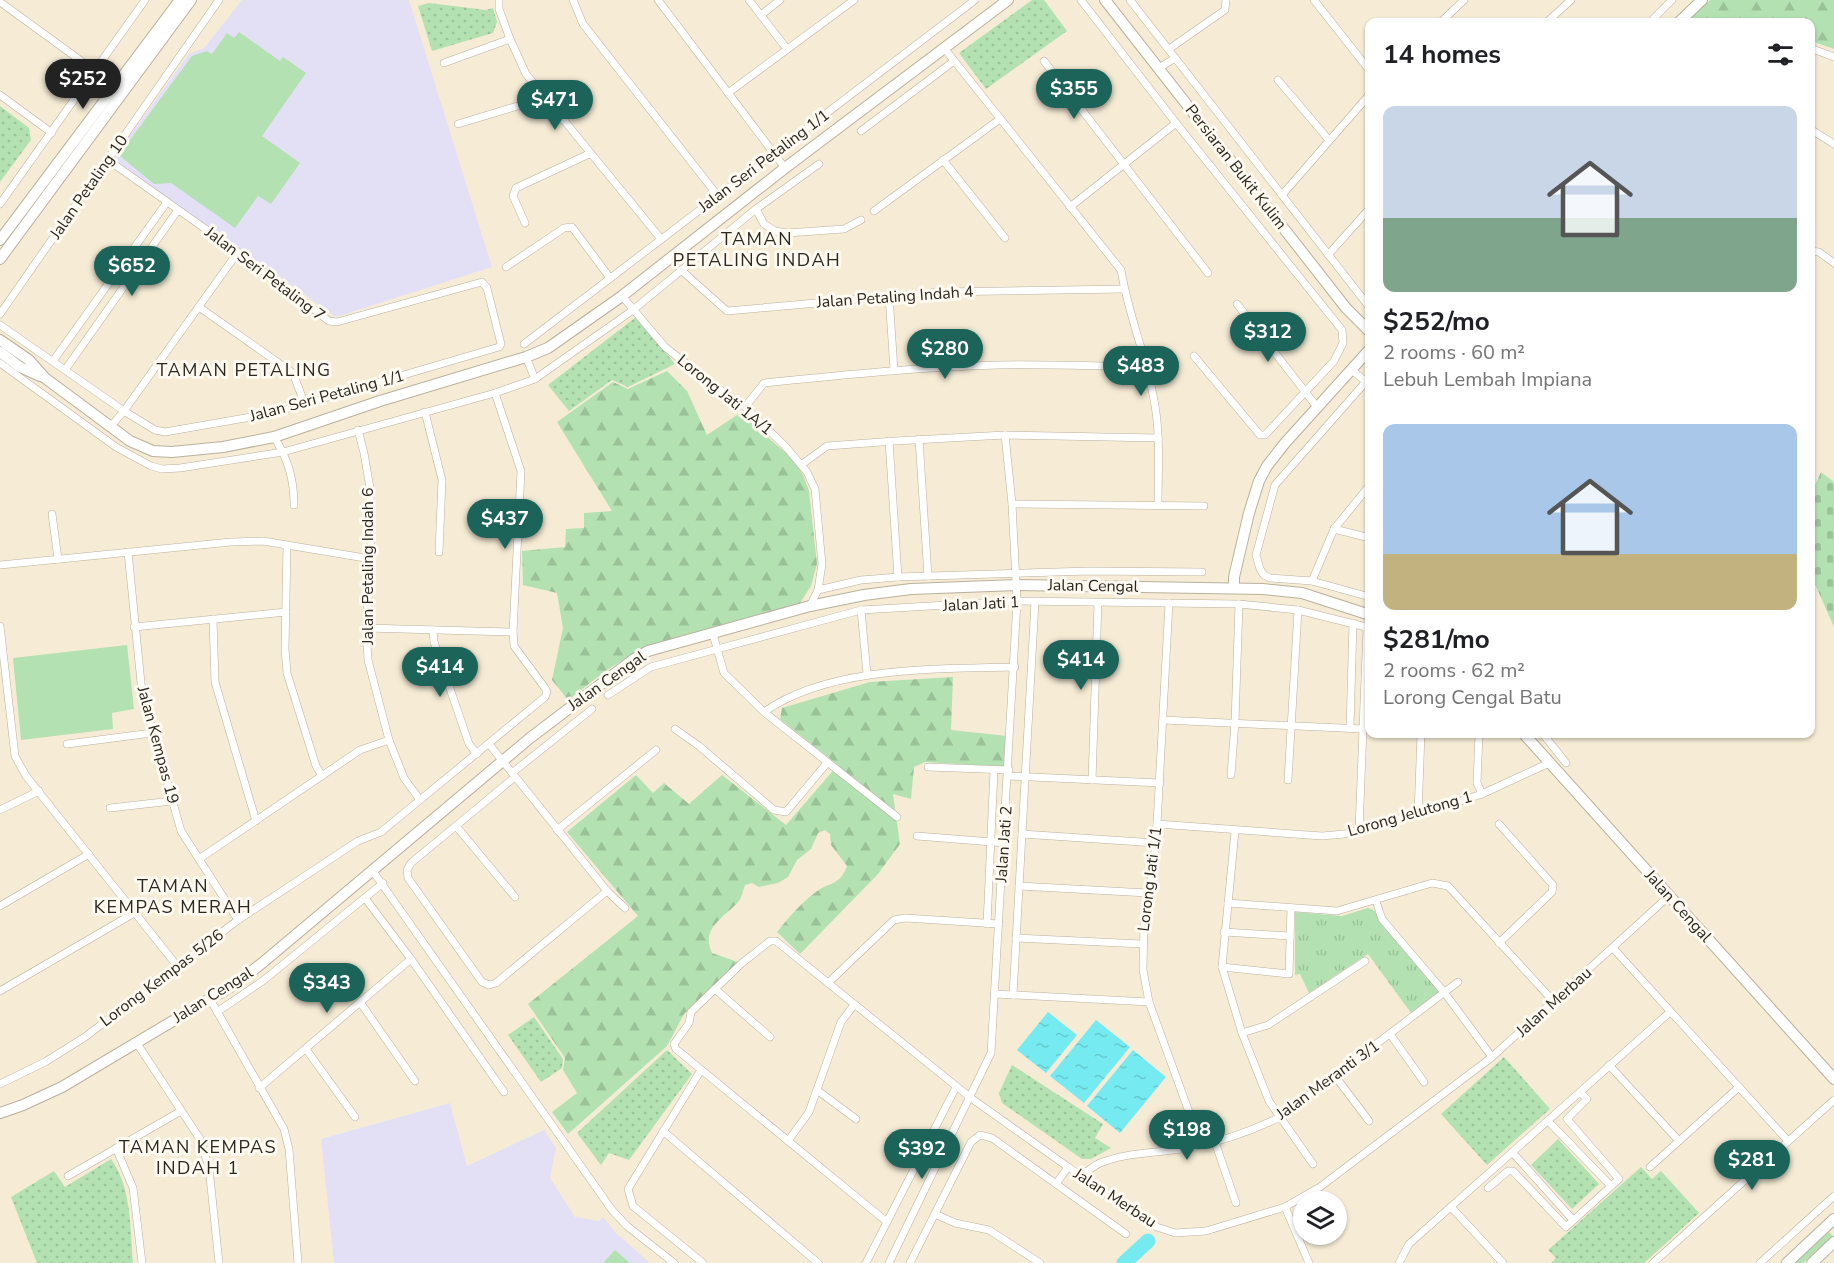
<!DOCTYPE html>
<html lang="en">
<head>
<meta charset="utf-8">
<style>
	:root { --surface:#fff; --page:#f6f6f6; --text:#202124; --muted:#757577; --accent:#1c645a }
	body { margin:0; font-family:"Nunito Sans",sans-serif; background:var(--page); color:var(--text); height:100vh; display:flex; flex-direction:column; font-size:22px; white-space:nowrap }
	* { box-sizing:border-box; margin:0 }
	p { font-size:20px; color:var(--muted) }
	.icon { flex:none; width:33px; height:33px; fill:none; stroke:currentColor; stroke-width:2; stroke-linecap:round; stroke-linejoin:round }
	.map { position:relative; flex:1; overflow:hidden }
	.drawer { position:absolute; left:1365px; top:18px; width:450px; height:720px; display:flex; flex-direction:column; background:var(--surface); border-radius:12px; box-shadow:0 2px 4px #0004 }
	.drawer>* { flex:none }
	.fabs { position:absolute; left:1293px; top:1191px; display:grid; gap:12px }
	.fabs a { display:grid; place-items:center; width:54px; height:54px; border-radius:50%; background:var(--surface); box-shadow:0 2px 4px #0004; font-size:30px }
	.price { position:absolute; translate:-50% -51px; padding:0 14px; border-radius:21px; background:var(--accent); color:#fff; font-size:20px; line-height:39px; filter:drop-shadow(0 2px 3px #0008) }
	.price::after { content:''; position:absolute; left:50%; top:36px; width:18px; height:14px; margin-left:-9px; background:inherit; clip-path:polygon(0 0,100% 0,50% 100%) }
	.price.selected { background:#222; color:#fff }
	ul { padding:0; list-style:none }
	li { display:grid; align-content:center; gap:12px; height:318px; padding:0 18px }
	li span { display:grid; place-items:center; height:186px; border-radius:12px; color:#555 }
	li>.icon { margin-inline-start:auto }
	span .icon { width:108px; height:108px; fill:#fffc; stroke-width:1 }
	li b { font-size:26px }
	h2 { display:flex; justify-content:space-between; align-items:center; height:72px; padding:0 18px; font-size:26px }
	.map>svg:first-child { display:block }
</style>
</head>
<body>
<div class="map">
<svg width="1834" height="1263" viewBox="0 0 1834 1263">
	<defs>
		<pattern id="grass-tufts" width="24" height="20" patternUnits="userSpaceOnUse" patternTransform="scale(1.5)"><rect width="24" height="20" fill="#b3e1b1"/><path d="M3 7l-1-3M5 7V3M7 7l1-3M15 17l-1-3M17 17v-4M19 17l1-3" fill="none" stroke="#9ac198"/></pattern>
		<pattern id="forest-firs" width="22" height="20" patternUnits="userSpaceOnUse" patternTransform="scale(1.5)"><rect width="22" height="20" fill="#b3e1b1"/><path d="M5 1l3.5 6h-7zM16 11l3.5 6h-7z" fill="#9ac198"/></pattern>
		<pattern id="cemetery-stones" width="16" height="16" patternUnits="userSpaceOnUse" patternTransform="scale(1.5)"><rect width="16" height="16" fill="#b3e1b1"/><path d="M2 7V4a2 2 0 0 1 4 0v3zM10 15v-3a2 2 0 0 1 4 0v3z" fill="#9ac198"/></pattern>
		<pattern id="park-dots" width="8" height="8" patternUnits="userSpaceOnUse" patternTransform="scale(1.5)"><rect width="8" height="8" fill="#b3e1b1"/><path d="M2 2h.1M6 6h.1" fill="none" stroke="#9ac198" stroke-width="1.8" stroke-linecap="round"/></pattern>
		<pattern id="water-ripples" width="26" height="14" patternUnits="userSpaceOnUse" patternTransform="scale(1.5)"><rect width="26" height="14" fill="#75eaf0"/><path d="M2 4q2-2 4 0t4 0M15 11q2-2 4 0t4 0" fill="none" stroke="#65c9cd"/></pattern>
	</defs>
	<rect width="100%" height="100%" fill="#f6ecd6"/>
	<g fill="#e3e0f6">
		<polygon points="242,0 409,0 492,267 336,317 113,159 189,54 204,48"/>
		<polygon points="450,1103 467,1166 544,1130 556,1148 550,1178 575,1217 599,1221 603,1217 616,1233 650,1263 334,1263 321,1139"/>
	</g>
	<g fill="url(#grass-tufts)">
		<polygon points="1368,908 1375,911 1380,921 1439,992 1411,1013 1368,954 1309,993 1300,974 1295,975 1295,912 1342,916"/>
		<polygon points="1829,1232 1833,1236 1803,1263 1795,1263"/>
	</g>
	<g fill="url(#forest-firs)">
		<polygon points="1710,0 1834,0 1834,49 1811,41 1810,22 1686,22"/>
		<polygon points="667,371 687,391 707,435 740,413 794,460 803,475 809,491 817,564 811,586 800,603 645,646 607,670 568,700 552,680 563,628 557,593 523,585 522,551 565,547 566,529 584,528 584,513 612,511 557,422 613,382 628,389"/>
		<path d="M953,677L951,730L1007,736L1005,767L925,762L914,767L911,799L893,794L900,844L878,874L800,954L777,932C788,918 801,903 816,892C830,881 839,887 847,866L831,845L830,834L825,830L818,833L811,849L797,860L788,877L778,883L759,887L752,883L745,885C743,890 742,898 738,902C724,918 700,928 712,953L738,962L684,1014L667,1046L568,1134L552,1112L577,1093L563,1070L565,1058L528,1004L638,916L567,832L636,775L653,793L664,783L689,804L722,775L786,825L838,765L780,719L782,708L870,682Z"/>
	</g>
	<polygon fill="url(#cemetery-stones)" points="1821,472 1834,482 1834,627 1811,575 1811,494"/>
	<g fill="url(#park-dots)">
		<polygon points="1032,0 1044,0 1067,31 986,89 959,53"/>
		<polygon points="429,3 486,10 493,8 497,22 493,33 432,51 418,6"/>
		<polygon points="0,106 29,128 31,140 0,182"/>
		<polygon points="636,317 675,364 628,387 612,380 569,411 548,385"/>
		<polygon points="534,1017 563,1059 562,1068 541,1082 508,1035"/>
		<polygon points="667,1050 692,1074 629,1160 609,1153 601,1165 577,1133"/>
		<polygon points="1504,1057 1550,1109 1487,1165 1441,1114"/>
		<polygon points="1012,1065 1103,1124 1095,1138 1111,1148 1091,1159 1082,1159 1002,1103 999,1093"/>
		<polygon points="1558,1139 1599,1184 1572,1209 1531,1165"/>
		<path d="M111,1159C132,1188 130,1229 133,1263H37L11,1197L54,1171L65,1187Z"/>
		<polygon points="1641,1167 1652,1179 1661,1171 1699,1213 1644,1263 1551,1263 1556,1258 1548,1250"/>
	</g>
	<g fill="#b3e1b1">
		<polygon points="239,32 280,61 283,57 306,73 262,136 300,163 271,204 258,196 235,228 171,183 154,184 119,155 192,56 207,51 212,54 227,33 234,38"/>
		<polygon points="127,645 134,709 112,713 113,729 21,740 13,658"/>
		<polygon points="615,1250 630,1263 603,1263"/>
	</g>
	<g fill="url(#water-ripples)">
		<polygon points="1048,1012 1077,1035 1046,1073 1017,1050"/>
		<polygon points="1096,1020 1130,1047 1084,1103 1050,1076"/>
		<polygon points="1133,1050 1166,1077 1120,1133 1087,1106"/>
	</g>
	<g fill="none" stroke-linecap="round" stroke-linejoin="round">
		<polyline stroke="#75eaf0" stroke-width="15" points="1124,1263 1148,1241"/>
		<defs>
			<g id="street">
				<polyline points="499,0 499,9 510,39 526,74 661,239"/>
				<polyline points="573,0 583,24 718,196"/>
				<polyline points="658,0 785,168"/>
				<polyline points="749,0 787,49"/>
				<polyline points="1081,0 1176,123 1342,330 1343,343 1334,361 1265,435 1260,435 1194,356"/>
				<polyline points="1130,0 1370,308"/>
				<polyline points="1314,0 1370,71"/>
				<polyline points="0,2 95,71"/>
				<polyline points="761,15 780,0"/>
				<polyline points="1441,22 1464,0"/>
				<polyline points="1547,22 1571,0"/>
				<polyline points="1650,22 1672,0"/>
				<path d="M944,48L1121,270C1128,313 1145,353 1153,395C1161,431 1158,469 1158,506"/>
				<polyline points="1810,48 1834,57"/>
				<polyline points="1169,49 1225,10 1226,0"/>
				<polyline points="1044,61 1208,273"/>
				<polyline points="444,63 510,39"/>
				<polyline points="1159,68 1175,58"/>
				<polyline points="1278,80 1329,140"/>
				<polyline points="728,93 854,0"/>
				<polyline points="0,95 52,133"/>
				<polyline points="458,124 524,104 539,91"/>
				<polyline points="1810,129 1834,144"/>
				<polyline points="861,131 954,61"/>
				<polyline points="943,160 1005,238"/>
				<polyline points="1282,195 1370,94"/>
				<polyline points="0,204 145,0"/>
				<polyline points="1070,207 1176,123"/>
				<polyline points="756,209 764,224 775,231 787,233 844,229 861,220"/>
				<polyline points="874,211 1000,119"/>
				<polyline points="525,223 513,196 516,188 589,154"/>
				<polyline points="1810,251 1819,252 1834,263"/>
				<polyline points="1328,255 1370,208"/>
				<polyline points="506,267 564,228 572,227 610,278"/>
				<polyline points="681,270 727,311 940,292 1124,289"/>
				<polyline points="622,296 665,347 713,385 745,407 785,446 807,472 815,489 822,564 818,590 810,606"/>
				<polyline points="889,296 894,370"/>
				<polyline points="1237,304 1317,407"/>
				<polyline points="199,307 293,373 305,405"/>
				<polyline points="0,314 219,0"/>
				<polyline points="0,325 124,411 155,430 165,432 274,413 499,347 501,344 487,288 482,282 337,322 329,321 238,252 108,160"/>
				<polyline points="524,344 975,0"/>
				<polyline points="526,357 535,379"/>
				<polyline points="53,361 167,202"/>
				<polyline points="0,363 116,447 151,466 162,469 180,468 283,452 495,393 535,379 633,310 756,209 819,164"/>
				<polyline points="65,370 178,210"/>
				<polyline points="1352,370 1365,381"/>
				<polyline points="1370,377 1275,485 1256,555 1260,569 1264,575 1270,578 1312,581 1370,597"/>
				<path d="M745,407L764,383C842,375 920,367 998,365C1047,364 1096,366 1145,367"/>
				<polyline points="425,412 442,480 439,552"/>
				<polyline points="1810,421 1810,433"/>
				<polyline points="111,426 124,411 238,252"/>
				<polyline points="358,430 364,453 370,488 371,559 366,628 368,660 389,740 404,778 420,800"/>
				<path d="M274,437C288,459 294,479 294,505"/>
				<polyline points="919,439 928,576"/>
				<polyline points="889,441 898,577"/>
				<polyline points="801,465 827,446 895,441 1005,435 1158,438"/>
				<polyline points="1012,504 1204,506"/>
				<polyline points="52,514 58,559"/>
				<polyline points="1334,529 1370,538"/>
				<polyline points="287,546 285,649 287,673 316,766 322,776"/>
				<polyline points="128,552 142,693 181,831 238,920"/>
				<polyline points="0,565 231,542 263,541 371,559"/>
				<polyline points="1312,581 1334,529 1370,485"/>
				<polyline points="818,590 861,580 898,577 1089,571 1202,572"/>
				<polyline points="1169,603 1157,824 1154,861 1144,922 1143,970 1149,1002 1201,1145"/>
				<polyline points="861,610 867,674"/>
				<polyline points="213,619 215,682 256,821"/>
				<polyline points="0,626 15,756 26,776 178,967"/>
				<polyline points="134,627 286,612"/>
				<polyline points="366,628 513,632"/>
				<polyline points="433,630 434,642 469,744 477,754"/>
				<polyline points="713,634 724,673 764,712 897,817"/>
				<polyline points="608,695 651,667 861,610 1017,601 1239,604 1298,610 1370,628"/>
				<path d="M764,712C829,666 937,669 1015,667"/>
				<polyline points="1163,720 1363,729"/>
				<polyline points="1350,728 1353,623"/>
				<polyline points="675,729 699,746 774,810 786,812 827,763"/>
				<polyline points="1479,734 1477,783 1482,794"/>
				<polyline points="1543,734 1566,763"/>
				<polyline points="67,744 152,733"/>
				<polyline points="489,744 607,891 625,908"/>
				<polyline points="928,767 1009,770"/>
				<polyline points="512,773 592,709"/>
				<polyline points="1231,775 1235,722 1239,604"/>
				<polyline points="1008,776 1160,783"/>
				<polyline points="515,777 411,863 407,870 408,878 482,982 489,985 496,983 607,891"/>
				<polyline points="1092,780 1098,603"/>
				<polyline points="1288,780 1298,610"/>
				<polyline points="110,808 172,801"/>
				<polyline points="0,810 39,791"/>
				<polyline points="1418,814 1421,734"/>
				<polyline points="1157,824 1322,836 1344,834 1445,806 1482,794 1549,763"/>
				<polyline points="1499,824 1553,885 1552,892 1499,943"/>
				<polyline points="456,826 515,897"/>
				<polyline points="557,830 656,750"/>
				<polyline points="1359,830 1367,627"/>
				<polyline points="1235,831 1222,967 1242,1033 1269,1101 1313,1164"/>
				<polyline points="1022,834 1156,843"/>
				<polyline points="917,836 1005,843"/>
				<polyline points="199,859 360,750 389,740"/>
				<polyline points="372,870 612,1210 627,1226 674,1263"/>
				<polyline points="1019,886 1148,893"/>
				<polyline points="365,898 411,959 504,1092"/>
				<polyline points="1376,901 1382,919 1444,992 1492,1057"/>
				<polyline points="1228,903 1337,911 1432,883 1448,886 1554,1002"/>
				<polyline points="0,906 89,854"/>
				<polyline points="987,924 994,770"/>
				<polyline points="1224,932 1290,936"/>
				<polyline points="1016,938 1142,944"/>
				<polyline points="1613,948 1788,1141"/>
				<polyline points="1222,967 1289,974 1291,908"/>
				<polyline points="828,983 894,920 905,918 999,924"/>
				<polyline points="715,989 770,1037"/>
				<polyline points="0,991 136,912"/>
				<polyline points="995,994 1149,1002"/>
				<polyline points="1013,995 1035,602"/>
				<polyline points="210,999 284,1129 289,1149 298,1263"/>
				<polyline points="360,1002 415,1081"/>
				<polyline points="217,1012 264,980 383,883"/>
				<polyline points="1242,1033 1268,1025 1365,961"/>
				<polyline points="1390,1034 1424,1082"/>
				<polyline points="136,1042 200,1139 209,1168 219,1263"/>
				<polyline points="306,1049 355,1117"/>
				<polyline points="1609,1065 1679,1141"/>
				<polyline points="701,1070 628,1189 633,1206 703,1263"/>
				<polyline points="1335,1076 1369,1121"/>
				<polyline points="0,1084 45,1062 85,1037 238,920 358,841 381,832 545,697 547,692 545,688 514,646 513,632 521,471 495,393"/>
				<polyline points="259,1088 411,959"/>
				<polyline points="817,1090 856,1119"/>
				<polyline points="1548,1121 1611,1186"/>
				<polyline points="663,1131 818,1263"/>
				<polyline points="788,1141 809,1112 841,1022 854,1005"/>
				<polyline points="1215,1142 1236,1203"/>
				<polyline points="116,1148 133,1188 142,1263"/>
				<polyline points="1513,1153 1573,1220"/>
				<polyline points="1650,1167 1739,1087"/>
				<polyline points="68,1176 181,1111"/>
				<path d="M1080,1176C1087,1172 1093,1166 1100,1163C1127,1152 1159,1153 1187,1148C1220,1142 1250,1132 1280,1117L1458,982"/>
				<polyline points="1056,1184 1068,1167"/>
				<polyline points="1488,1188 1508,1171 1513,1171 1566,1227 1619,1179 1567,1119 1587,1099 1580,1092"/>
				<polyline points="1285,1207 1309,1263"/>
				<polyline points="1451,1207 1503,1263"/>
				<polyline points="935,1214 955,1223 989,1230 1040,1263"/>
				<polyline points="887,1222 676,1049 674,1044 689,1023 691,1012 742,963 770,941 776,941 971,1098 1068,1167 1157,1227 1175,1233 1206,1231 1285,1207 1320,1187 1492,1057 1669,896"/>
				<polyline points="866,1263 956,1087"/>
				<polyline points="889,1263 991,1053 1017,601 1012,504 1005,435"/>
				<polyline points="910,1263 971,1142 980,1135 992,1138 1126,1234"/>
				<polyline points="1399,1263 1409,1244 1670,1012"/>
				<polyline points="1653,1263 1834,1100"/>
				<polyline points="1760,1263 1834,1196"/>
			</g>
			<g id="secondary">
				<polyline points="1105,0 1346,308 1370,332"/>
				<polyline points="1679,22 1702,0"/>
				<polyline points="0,340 29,360 45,378 130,441 153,451 172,452 223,447 274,437 380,401 526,357 548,348 622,296 785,168 1008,0"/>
				<polyline points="0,352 20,367 40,376"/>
				<polyline points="1234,587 1234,577 1249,513 1259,481 1267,466 1285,443 1370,349"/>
				<polyline points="1524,734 1834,1079"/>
				<polyline points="0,1113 23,1105 62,1087 235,984 261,964 530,738 634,659 648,651 810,606 864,595 911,589 1017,585 1263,589 1302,593 1370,615"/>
			</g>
			<g id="primary">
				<polyline points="0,240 180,0"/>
				<polyline points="0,259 191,0"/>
				<polyline points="1787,1263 1834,1219"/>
				<polyline points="1812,1263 1834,1242"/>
			</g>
		</defs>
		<use href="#street" stroke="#bab09c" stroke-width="8"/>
		<use href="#secondary" stroke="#bab09c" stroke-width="12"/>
		<use href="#primary" stroke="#bab09c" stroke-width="12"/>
		<use href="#street" stroke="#fff" stroke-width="7"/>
		<use href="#secondary" stroke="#fff" stroke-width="10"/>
		<use href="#primary" stroke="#fff" stroke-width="10"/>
	</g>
	<g text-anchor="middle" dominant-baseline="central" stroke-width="6" stroke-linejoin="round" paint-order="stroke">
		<g font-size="16" fill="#2b271f" stroke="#fefaf1">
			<text transform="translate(764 161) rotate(-37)">Jalan Seri Petaling 1/1</text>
			<text transform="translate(1236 167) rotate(52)">Persiaran Bukit Kulim</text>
			<text transform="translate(89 187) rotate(-55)">Jalan Petaling 10</text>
			<text transform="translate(265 274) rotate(37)">Jalan Seri Petaling 7</text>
			<text transform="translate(895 297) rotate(-4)">Jalan Petaling Indah 4</text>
			<text transform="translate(725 395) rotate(39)">Lorong Jati 1A/1</text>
			<text transform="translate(327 396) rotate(-15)">Jalan Seri Petaling 1/1</text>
			<text transform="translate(368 566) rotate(-90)">Jalan Petaling Indah 6</text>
			<text transform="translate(1093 586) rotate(1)">Jalan Cengal</text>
			<text transform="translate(981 604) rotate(-3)">Jalan Jati 1</text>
			<text transform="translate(607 681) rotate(-35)">Jalan Cengal</text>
			<text transform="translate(158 745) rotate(75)">Jalan Kempas 19</text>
			<text transform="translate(1410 814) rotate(-16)">Lorong Jelutong 1</text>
			<text transform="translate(1004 844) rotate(-86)">Jalan Jati 2</text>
			<text transform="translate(1150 879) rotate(-83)">Lorong Jati 1/1</text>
			<text transform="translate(1678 906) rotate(48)">Jalan Cengal</text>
			<text transform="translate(162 978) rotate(-37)">Lorong Kempas 5/26</text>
			<text transform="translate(213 995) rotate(-32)">Jalan Cengal</text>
			<text transform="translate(1554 1002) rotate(-42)">Jalan Merbau</text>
			<text transform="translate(1328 1080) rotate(-36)">Jalan Meranti 3/1</text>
			<text transform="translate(1115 1198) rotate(33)">Jalan Merbau</text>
		</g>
		<g font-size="18" letter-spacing="1.5" fill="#2b271f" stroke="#fefaf1">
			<text x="757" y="239">TAMAN<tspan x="757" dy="21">PETALING INDAH</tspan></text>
			<text x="244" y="370">TAMAN PETALING</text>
			<text x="173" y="886">TAMAN<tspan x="173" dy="21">KEMPAS MERAH</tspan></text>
			<text x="198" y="1147">TAMAN KEMPAS<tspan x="198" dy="21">INDAH 1</tspan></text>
		</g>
	</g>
</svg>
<div class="fabs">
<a><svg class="icon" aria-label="layers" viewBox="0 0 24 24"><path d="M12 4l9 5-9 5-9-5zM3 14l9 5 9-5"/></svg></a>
</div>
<b class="price selected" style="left:83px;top:110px">$252</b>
<b class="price" style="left:1074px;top:120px">$355</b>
<b class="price" style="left:555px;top:131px">$471</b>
<b class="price" style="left:132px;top:297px">$652</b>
<b class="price" style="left:1268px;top:363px">$312</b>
<b class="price" style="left:945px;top:380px">$280</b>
<b class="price" style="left:1141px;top:397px">$483</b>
<b class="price" style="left:505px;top:550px">$437</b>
<b class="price" style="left:1081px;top:691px">$414</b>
<b class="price" style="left:440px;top:698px">$414</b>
<b class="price" style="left:327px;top:1014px">$343</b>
<b class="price" style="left:1187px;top:1161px">$198</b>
<b class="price" style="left:922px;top:1180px">$392</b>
<b class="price" style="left:1752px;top:1191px">$281</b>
<section class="drawer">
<h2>14 homes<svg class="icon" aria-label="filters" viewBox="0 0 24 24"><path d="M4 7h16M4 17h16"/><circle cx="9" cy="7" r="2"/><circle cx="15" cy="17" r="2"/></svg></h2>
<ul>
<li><span style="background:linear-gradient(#c9d6e8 60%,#7fa58c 0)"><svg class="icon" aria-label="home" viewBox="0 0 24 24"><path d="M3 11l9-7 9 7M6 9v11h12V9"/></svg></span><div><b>$252/mo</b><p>2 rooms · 60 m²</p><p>Lebuh Lembah Impiana</p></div></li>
<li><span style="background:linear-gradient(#a9c7e8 70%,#c2b280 0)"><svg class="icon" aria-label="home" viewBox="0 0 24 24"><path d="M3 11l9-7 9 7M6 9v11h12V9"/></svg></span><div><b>$281/mo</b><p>2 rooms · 62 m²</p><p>Lorong Cengal Batu</p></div></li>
</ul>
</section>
</div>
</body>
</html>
